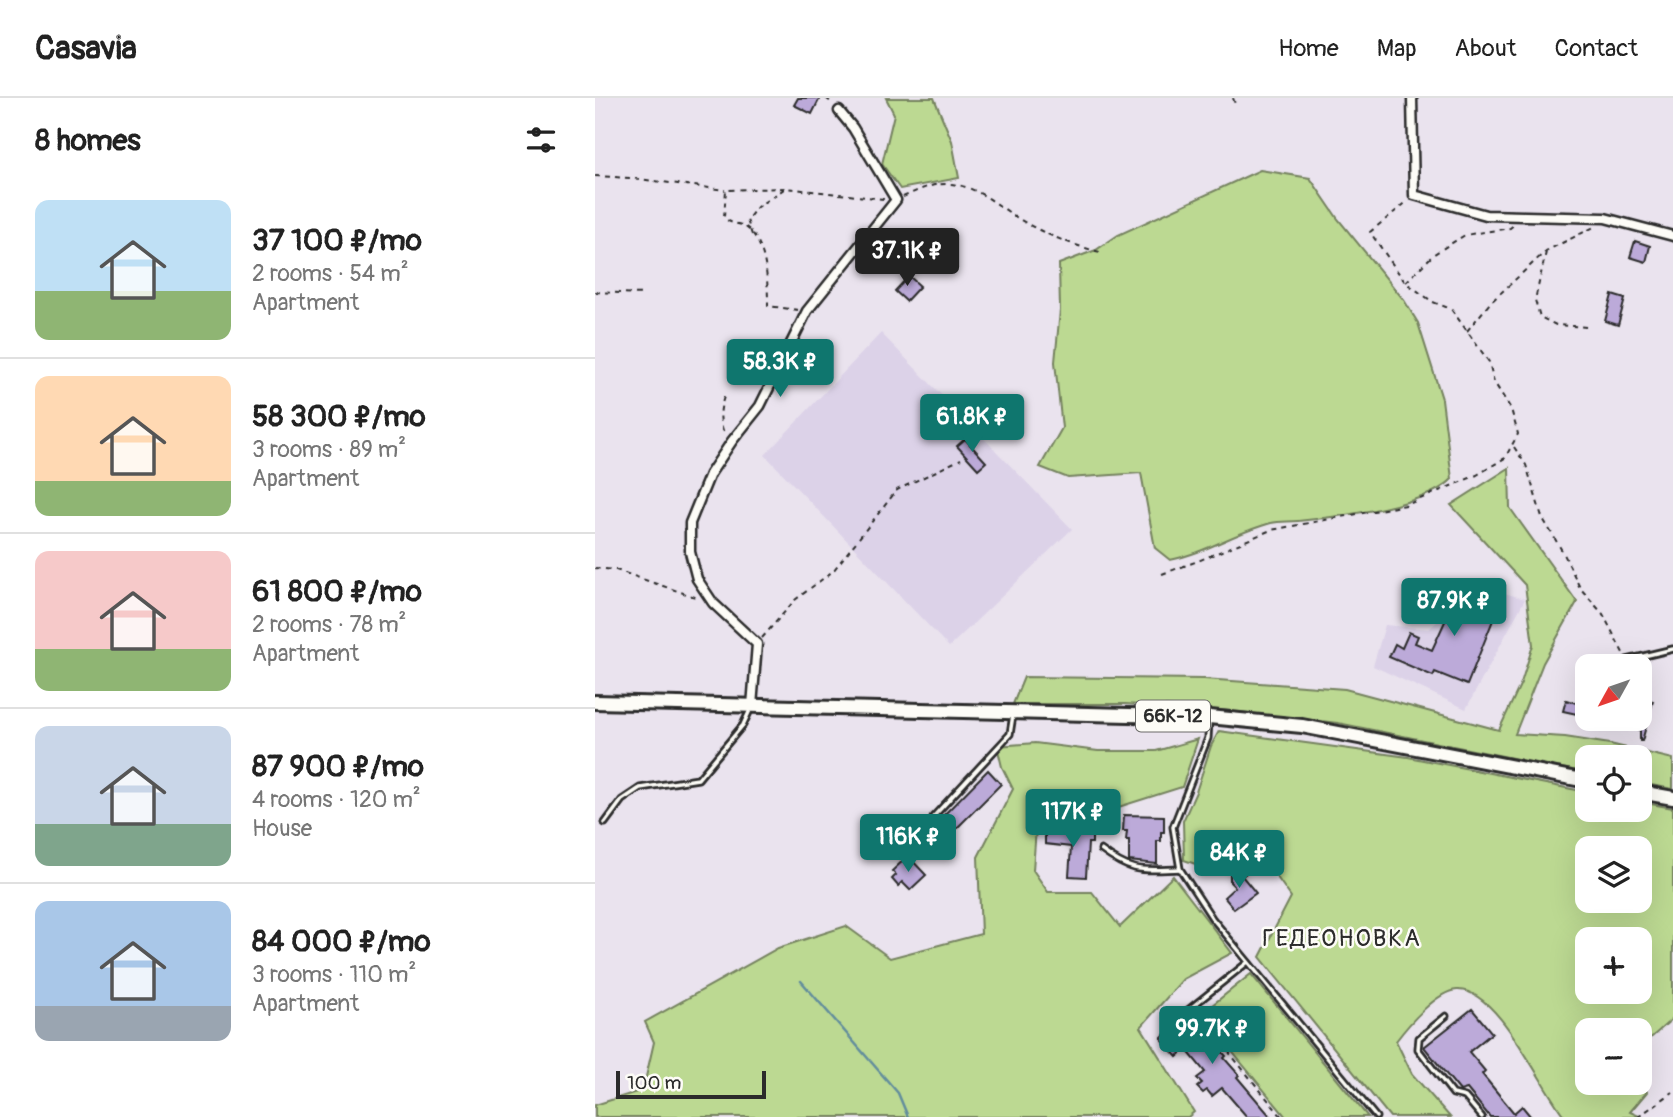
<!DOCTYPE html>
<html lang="en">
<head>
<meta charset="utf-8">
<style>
	:root { --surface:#fff; --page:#f2f2f2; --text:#222; --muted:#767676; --line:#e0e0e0; --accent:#0f766e }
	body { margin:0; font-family:Pangolin,sans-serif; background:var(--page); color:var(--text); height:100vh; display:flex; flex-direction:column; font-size:26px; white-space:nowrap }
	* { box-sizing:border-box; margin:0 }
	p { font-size:23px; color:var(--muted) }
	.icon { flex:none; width:38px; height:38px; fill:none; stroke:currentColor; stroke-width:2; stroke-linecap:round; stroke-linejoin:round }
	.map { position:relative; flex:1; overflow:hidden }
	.sheet { display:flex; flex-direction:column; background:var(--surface); width:595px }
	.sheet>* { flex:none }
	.needle { width:46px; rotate:230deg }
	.tools { position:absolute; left:980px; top:556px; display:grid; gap:14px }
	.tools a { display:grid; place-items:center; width:77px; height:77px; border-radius:14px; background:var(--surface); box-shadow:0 7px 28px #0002; font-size:35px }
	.scale { position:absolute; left:21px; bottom:18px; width:150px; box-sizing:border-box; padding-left:7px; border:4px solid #2b2b2b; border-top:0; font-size:19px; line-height:24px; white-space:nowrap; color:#2b2b2b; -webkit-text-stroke:5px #fdfcf7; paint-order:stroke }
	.price { position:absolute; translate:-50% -60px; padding:0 16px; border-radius:7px; background:var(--accent); color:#fff; font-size:23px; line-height:46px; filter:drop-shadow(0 2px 4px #0008) }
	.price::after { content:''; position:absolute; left:50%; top:42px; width:21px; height:16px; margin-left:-10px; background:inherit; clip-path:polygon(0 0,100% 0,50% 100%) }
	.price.active { background:#222; color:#fff }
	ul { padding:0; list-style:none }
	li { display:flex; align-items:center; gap:21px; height:175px; padding:0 35px }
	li+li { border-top:2px solid var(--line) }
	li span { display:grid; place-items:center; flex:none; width:196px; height:140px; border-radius:14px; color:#555 }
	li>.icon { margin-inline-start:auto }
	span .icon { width:84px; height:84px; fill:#fffc; stroke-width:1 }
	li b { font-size:30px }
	h2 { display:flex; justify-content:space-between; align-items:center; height:84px; padding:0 35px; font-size:30px }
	header { display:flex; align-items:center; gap:42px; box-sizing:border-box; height:98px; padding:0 35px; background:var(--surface); border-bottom:2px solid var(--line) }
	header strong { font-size:33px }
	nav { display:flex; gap:38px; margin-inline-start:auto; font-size:24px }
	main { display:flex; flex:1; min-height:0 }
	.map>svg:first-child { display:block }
</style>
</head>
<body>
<header>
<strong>Casavia</strong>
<nav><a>Home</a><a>Map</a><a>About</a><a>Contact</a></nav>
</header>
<main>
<section class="sheet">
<h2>8 homes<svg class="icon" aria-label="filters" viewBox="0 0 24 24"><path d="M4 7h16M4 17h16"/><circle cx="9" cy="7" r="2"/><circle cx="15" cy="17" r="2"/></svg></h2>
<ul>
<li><span style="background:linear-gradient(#bfe0f5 65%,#8fb573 0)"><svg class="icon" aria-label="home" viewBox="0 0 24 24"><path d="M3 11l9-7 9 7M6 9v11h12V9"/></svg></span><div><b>37 100 ₽/mo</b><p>2 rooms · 54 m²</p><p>Apartment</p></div></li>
<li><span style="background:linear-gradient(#ffd9b3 75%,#8fb573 0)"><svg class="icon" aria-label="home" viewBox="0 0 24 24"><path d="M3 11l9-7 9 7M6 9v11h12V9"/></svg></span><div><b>58 300 ₽/mo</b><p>3 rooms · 89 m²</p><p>Apartment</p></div></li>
<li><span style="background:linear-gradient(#f6c9c9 70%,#8fb573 0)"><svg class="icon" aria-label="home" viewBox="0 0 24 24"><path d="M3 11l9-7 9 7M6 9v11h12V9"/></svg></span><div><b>61 800 ₽/mo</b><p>2 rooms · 78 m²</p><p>Apartment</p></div></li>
<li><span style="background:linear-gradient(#c9d6e8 70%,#7fa58c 0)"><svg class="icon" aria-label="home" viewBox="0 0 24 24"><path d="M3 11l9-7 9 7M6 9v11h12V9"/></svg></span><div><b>87 900 ₽/mo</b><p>4 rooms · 120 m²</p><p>House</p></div></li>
<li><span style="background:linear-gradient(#a9c7e8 75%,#9aa5b1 0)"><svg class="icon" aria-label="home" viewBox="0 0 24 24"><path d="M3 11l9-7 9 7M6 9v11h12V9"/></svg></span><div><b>84 000 ₽/mo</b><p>3 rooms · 110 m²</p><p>Apartment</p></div></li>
</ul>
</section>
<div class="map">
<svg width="1078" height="1019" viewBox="0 0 1078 1019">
	<rect width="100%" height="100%" fill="#eae3ee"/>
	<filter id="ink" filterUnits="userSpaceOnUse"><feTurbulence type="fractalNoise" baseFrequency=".0143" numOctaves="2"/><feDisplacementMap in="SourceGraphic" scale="14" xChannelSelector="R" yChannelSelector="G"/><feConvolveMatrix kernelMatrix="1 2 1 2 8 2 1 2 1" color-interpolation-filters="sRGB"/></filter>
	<g filter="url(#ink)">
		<g fill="#dcd2e8">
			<polygon points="286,235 477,431 354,549 170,357"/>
			<polygon points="861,481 930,501 871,611 778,568 790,527 834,531 843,523"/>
		</g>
		<g fill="#bcd992" stroke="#74825e" stroke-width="2" fill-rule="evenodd">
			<polygon points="291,0 339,0 357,43 364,80 305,91 287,66 299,16"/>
			<path d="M665,72L715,80L743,121L809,202L823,225L847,301L857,381C832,408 741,419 703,423C694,424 685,423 676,425C641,434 611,455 575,462L560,450L546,375L473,380L445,369L467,330L460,264L465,212L464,166L501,152L523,137Z"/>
			<polygon points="914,370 915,410 982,504 948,565 920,636 970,639 1015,646 1078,661 1078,691 1045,685 1045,660 992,660 992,675 743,625 626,612 530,606 418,606 429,579 609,581 750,591 904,632 926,585 938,547 930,487 856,407"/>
			<path d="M624,633L813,659L992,694V712H1045V704L1078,710V920L1057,939L1045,944V933H992V985H1045V982L1052,994L1035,1014L1046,1019H970C946,990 903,890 862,892C842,893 813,927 801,943L817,976L855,1019H795L665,859L696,799L662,751L648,741L637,747L615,771L589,762L588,723L601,694L616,648ZM992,751H1045V803H992ZM992,842H1045V894H992Z"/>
			<polygon points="603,641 587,689 514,712 496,715 441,730 438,772 453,794 497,794 525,829 578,778 637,855 588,881 546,929 599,1014 593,1019 0,1019 0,1007 48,992 59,944 50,924 183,850 251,828 295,860 386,836 383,759 418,691 407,669 402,648 440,645 503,653 561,653"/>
			<polygon points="656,876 773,1019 691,1019 606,916"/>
		</g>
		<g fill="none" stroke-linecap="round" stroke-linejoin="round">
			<polyline stroke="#628d9c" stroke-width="2.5" points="206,883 303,995 313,1019"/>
		</g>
		<g fill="#bcaad9" stroke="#2b2b2b" stroke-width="2">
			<polygon points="203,0 225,0 217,16 199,7"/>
			<polygon points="1040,143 1055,148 1051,164 1035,159"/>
			<polygon points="285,151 297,162 287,174 275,162"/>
			<polygon points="314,178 325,188 311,203 300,193"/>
			<polygon points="1017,197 1030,201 1023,227 1010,223"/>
			<polygon points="370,341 391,364 383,371 362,348"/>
			<polygon points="867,486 906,502 872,587 840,574 838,578 794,559 800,546 807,550 814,534 823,538 820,545 837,552"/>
			<polygon points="1045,600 1058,603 1047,643 1045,643 1045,632 1038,630 1041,621 1045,621"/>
			<polygon points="971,602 992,608 991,618 968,613"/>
			<polygon points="393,672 406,686 353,739 340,726"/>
			<polygon points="529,717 569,718 569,734 566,734 566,743 562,743 562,766 534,763 534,742 531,742 532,733 528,733"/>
			<polygon points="488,730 497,731 497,745 493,745 491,779 474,778 476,749 450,746 450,733 487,736"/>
			<polygon points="313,758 331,777 315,792 307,784 303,788 297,781 301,777 297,773"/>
			<polygon points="639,773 650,776 647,778 661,795 639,811 629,799 640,789 635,784 635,776"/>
			<polygon points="877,911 897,935 874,954 890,973 887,976 919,1015 927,1008 936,1019 895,1019 872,991 865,993 829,949"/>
			<polygon points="594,918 631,958 629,960 644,977 642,979 676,1019 652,1019 627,990 617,998 612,992 608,995 602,989 607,985 602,980 610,974 591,951 582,959 567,942 567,939 582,926"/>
		</g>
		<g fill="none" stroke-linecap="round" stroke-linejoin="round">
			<defs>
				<g id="lane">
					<polyline points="1032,562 1078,551"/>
					<polyline points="614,621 613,640 578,729 585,771 617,820 781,1019"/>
					<polyline points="338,719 415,636 418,617"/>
					<polyline points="10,725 27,702 45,690 103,681 148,627 156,610"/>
					<path d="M506,752C538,776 547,772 585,771"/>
					<polyline points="588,916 653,864"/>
					<polyline points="851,918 824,940 823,951 858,996 870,999 887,1019"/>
				</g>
				<g id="street">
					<polyline points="817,0 819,97 891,117 1010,120 1078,138"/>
					<polyline points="157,608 162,546 118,505 102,481 95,454 95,425 115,376 137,343 165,308 212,213 301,102 258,30 244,13"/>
				</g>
				<g id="primary">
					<polyline points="0,604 614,619 707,628 992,683"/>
					<polyline points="1045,694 1078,700"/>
				</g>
			</defs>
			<use href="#lane" stroke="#2b2b2b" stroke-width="9"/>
			<use href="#street" stroke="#2b2b2b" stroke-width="13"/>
			<use href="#primary" stroke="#2b2b2b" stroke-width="18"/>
			<g stroke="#2b2b2b" stroke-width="2" stroke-dasharray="5 5" stroke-linecap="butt">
				<polyline points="231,0 238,6"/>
				<polyline points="638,0 641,9"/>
				<polyline points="0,78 36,80 130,92"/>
				<path d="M308,99C324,92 337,85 354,86C380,87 401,106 421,119C446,135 476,147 505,154"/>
				<polyline points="157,137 152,122 162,109 189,91"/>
				<polyline points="951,154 940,202 945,219 961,227 992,229"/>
				<polyline points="811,184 839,156 870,137 915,130 920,126"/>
				<polyline points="0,194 48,196"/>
				<path d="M203,212L173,208C173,186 172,141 149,128C140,124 136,127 129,119L131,92L190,90L289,101"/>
				<polyline points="872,233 895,205 951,153 1001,128"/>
				<path d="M129,299C124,313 124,324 130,337"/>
				<polyline points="919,349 931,367 947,419 969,456 985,490 1008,516 1028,555"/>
				<polyline points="0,470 21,472 103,500"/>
				<polyline points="567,476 603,463 676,432 811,407 882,377 910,360 923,336 916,311 899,284 894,264 872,233 856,211 838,204 810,184 775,134 813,103"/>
				<polyline points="167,540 200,502 238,473 302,392 366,361"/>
				<polyline points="601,914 687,1019"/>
				<polyline points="1043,1019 1078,994"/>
			</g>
			<use href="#lane" stroke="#fdfcf7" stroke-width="3.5"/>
			<use href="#street" stroke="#fdfcf7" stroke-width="8"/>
			<use href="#primary" stroke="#fdfcf7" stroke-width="12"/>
		</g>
	</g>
	<g text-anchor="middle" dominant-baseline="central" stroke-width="5" stroke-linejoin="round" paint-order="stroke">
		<rect fill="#fdfcf7" stroke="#6a6a68" stroke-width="2" x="541" y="602.5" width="74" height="31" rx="5"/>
		<g font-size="19" font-weight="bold" fill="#2b2b2b">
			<text x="578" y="618">66К-12</text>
		</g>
		<g font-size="24" letter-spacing="2" fill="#2b2b2b" stroke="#fdfcf7">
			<text x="747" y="840">ГЕДЕОНОВКА</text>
		</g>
	</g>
</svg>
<div class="tools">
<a><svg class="needle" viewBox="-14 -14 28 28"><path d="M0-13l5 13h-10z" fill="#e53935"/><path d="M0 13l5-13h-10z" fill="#767676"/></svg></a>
<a><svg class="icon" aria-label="locate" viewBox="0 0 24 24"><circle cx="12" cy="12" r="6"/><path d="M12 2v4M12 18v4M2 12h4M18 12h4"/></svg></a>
<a><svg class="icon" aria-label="layers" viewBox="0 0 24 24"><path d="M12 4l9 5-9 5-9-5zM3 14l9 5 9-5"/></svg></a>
<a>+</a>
<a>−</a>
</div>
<div class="scale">100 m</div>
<b class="price active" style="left:312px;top:190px">37.1K ₽</b>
<b class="price" style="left:185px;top:301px">58.3K ₽</b>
<b class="price" style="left:377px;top:356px">61.8K ₽</b>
<b class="price" style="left:859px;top:540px">87.9K ₽</b>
<b class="price" style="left:478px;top:751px">117K ₽</b>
<b class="price" style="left:313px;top:776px">116K ₽</b>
<b class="price" style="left:644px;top:792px">84K ₽</b>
<b class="price" style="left:617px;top:968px">99.7K ₽</b>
</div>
</main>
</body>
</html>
